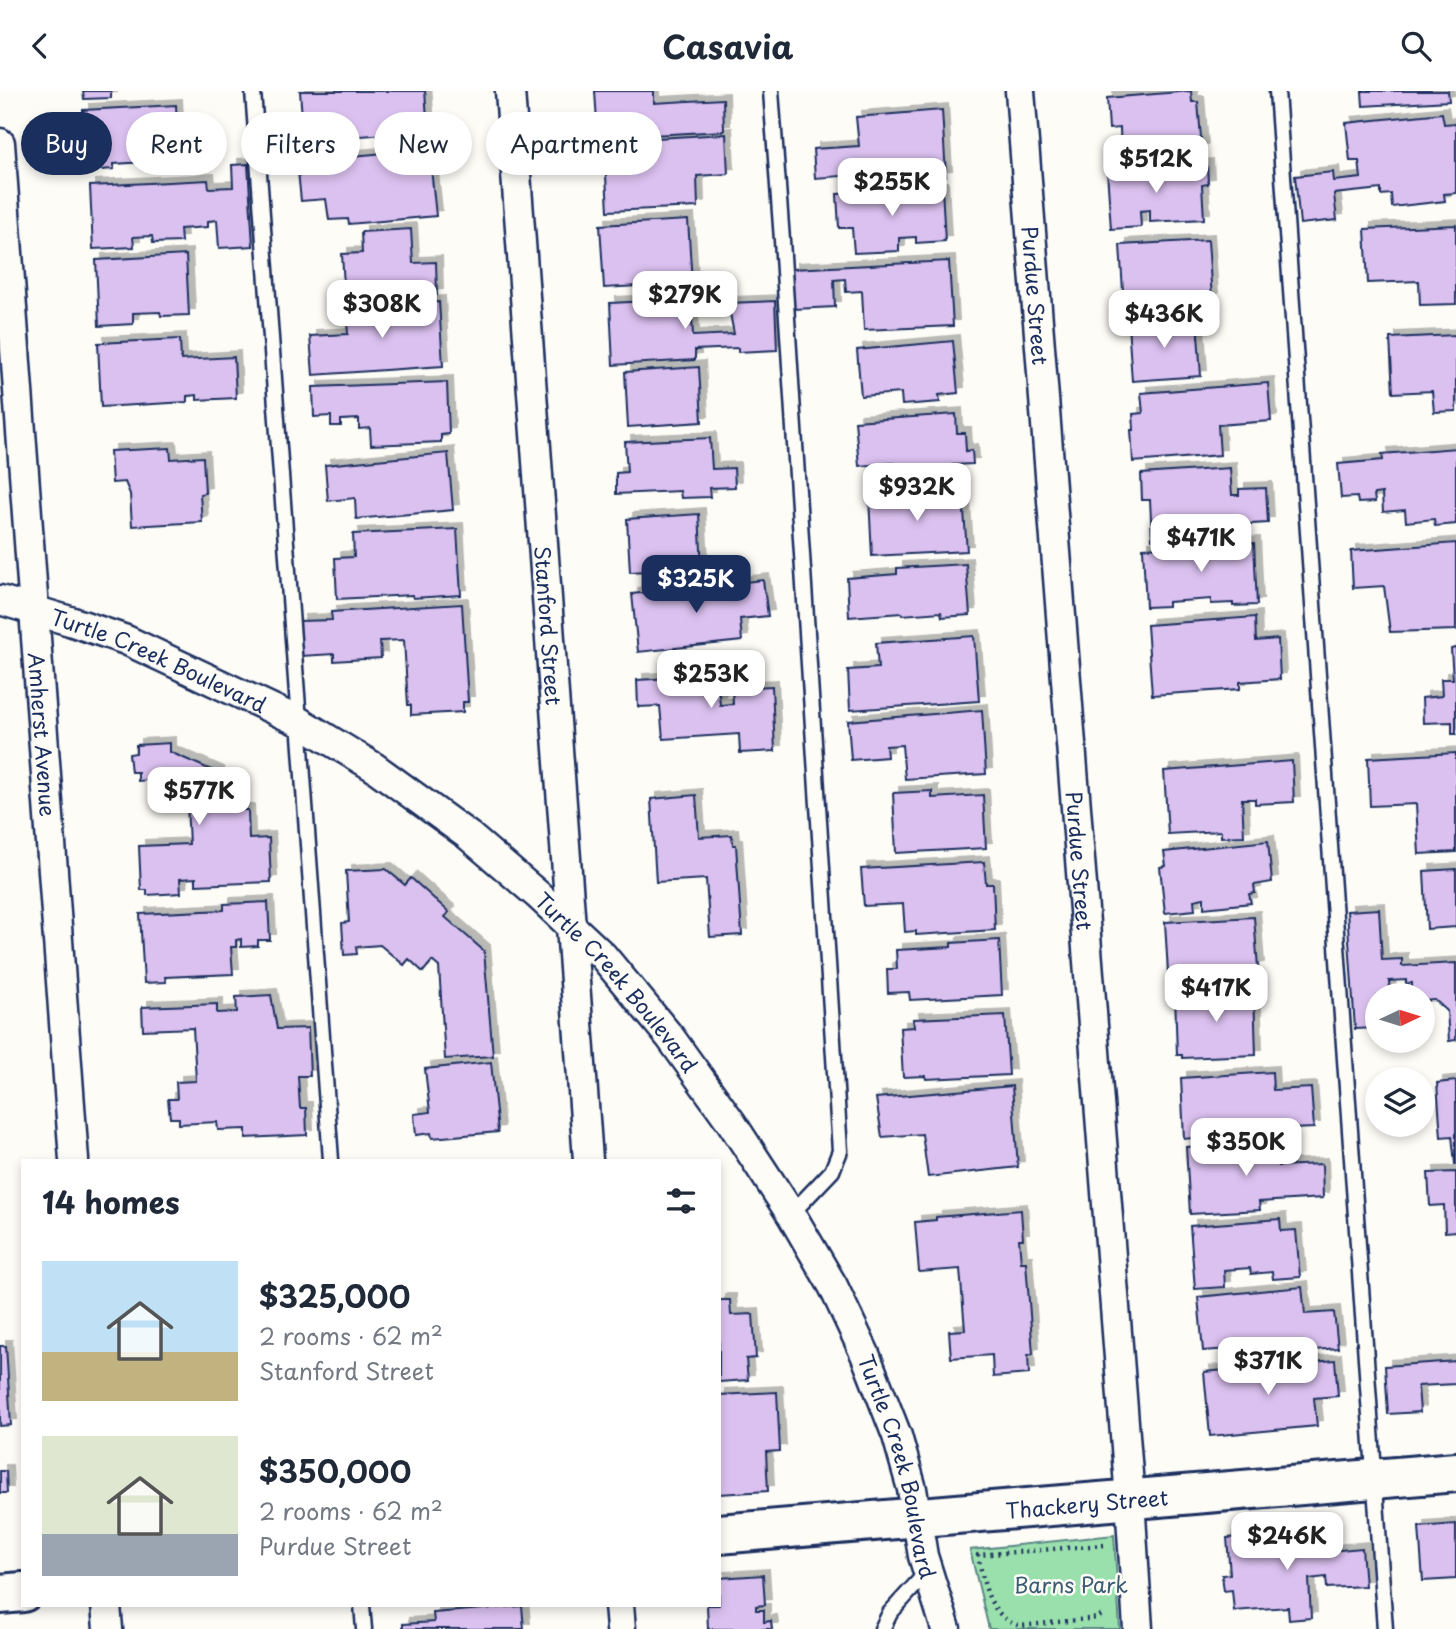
<!DOCTYPE html>
<html lang="en">
<head>
<meta charset="utf-8">
<style>
	:root { --surface:#fff; --page:#f2f2f3; --text:#1f2937; --muted:#747a83; --accent:#1b2f5e }
	body { margin:0; font-family:"Playpen Sans",sans-serif; background:var(--page); color:var(--text); height:100vh; display:flex; flex-direction:column; font-size:26px; white-space:nowrap }
	* { box-sizing:border-box; margin:0 }
	p { font-size:23px; color:var(--muted) }
	.icon { flex:none; width:38px; height:38px; fill:none; stroke:currentColor; stroke-width:2; stroke-linecap:round; stroke-linejoin:round }
	.map { position:relative; flex:1; overflow:hidden }
	.details { position:absolute; left:21px; top:1068px; width:700px; height:448px; display:flex; flex-direction:column; background:var(--surface); border-radius:0px; box-shadow:0 4px 10px #0003 }
	.details>* { flex:none }
	.banner { position:absolute; left:21px; top:21px; width:700px; height:63px; display:flex; gap:14px }
	.needle { width:46px; rotate:86deg }
	.controls { position:absolute; left:1365px; top:892px; display:grid; gap:14px }
	.controls a { display:grid; place-items:center; width:70px; height:70px; border-radius:50%; background:var(--surface); box-shadow:0 4px 10px #0003; font-size:35px }
	.price { position:absolute; translate:-50% -60px; padding:0 16px; border-radius:14px; background:#fff; color:#222; font-size:23px; line-height:46px; filter:drop-shadow(0 2px 4px #0008) }
	.price::after { content:''; position:absolute; left:50%; top:42px; width:21px; height:16px; margin-left:-10px; background:inherit; clip-path:polygon(0 0,100% 0,50% 100%) }
	.price.current { background:var(--accent); color:#fff }
	ul { padding:0; list-style:none }
	li { display:flex; align-items:center; gap:21px; height:175px; padding:0 21px }
	li span { display:grid; place-items:center; flex:none; width:196px; height:140px; border-radius:0px; color:#555 }
	li>.icon { margin-inline-start:auto }
	span .icon { width:84px; height:84px; fill:#fffc; stroke-width:1 }
	li b { font-size:30px }
	h2 { display:flex; justify-content:space-between; align-items:center; height:84px; padding:0 21px; font-size:30px }
	.pill { padding:0 24px; border-radius:32px; background:var(--surface); box-shadow:0 4px 10px #0003; font-size:24px; line-height:63px }
	.pill.current { background:var(--accent); color:#fff }
	header { display:flex; justify-content:space-between; align-items:center; height:91px; padding:0 21px; background:var(--surface); font-size:32px; font-weight:700 }
	.map>svg:first-child { display:block }
</style>
</head>
<body>
<header><svg class="icon" aria-label="back" viewBox="0 0 24 24"><path d="M15 5l-7 7 7 7"/></svg>Casavia<svg class="icon" aria-label="search" viewBox="0 0 24 24"><circle cx="10" cy="10" r="6"/><path d="M15 15l6 6"/></svg></header>
<div class="map">
<svg width="1456" height="1538" viewBox="0 0 1456 1538">
	<defs>
		<filter id="shadow"><feDropShadow dx="6" dy="-6" stdDeviation="0" flood-color="#0004"/></filter>
	</defs>
	<rect width="100%" height="100%" fill="#fdfcf7"/>
	<filter id="ink" filterUnits="userSpaceOnUse"><feTurbulence type="fractalNoise" baseFrequency=".0143" numOctaves="2"/><feDisplacementMap in="SourceGraphic" scale="14" xChannelSelector="R" yChannelSelector="G"/><feConvolveMatrix kernelMatrix="1 2 1 2 8 2 1 2 1" color-interpolation-filters="sRGB"/></filter>
	<g filter="url(#ink)">
		<polygon fill="#9ae0ac" stroke="#5a8885" stroke-width="2" points="1114,1444 1120,1538 989,1538 970,1459"/>
		<g fill="#dbc1f0" stroke="#1b2f5e" stroke-width="2" filter="url(#shadow)">
			<polygon points="83,0 111,0 111,7 84,8"/>
			<polygon points="300,0 425,0 428,40 333,47 333,38 303,40"/>
			<polygon points="595,0 654,0 654,12 723,8 724,40 598,47"/>
			<polygon points="1191,0 1192,11 1198,11 1202,59 1177,61 1177,53 1149,55 1150,61 1121,63 1120,37 1109,38 1107,7"/>
			<polygon points="1362,0 1448,0 1449,10 1363,15"/>
			<polygon points="176,14 179,69 114,73 114,78 86,80 83,19"/>
			<polygon points="942,19 946,85 868,90 868,83 815,87 813,58 859,55 856,26"/>
			<polygon points="1442,22 1444,33 1456,32 1456,102 1444,103 1445,110 1392,116 1391,103 1381,104 1381,98 1334,103 1337,129 1300,133 1295,85 1333,81 1334,90 1361,87 1359,70 1350,70 1346,32"/>
			<polygon points="726,43 728,83 697,85 698,116 608,120 604,50"/>
			<polygon points="429,58 436,125 349,133 348,128 329,129 326,108 301,110 297,70"/>
			<polygon points="248,73 253,155 219,157 217,129 208,130 208,136 180,138 181,151 153,152 152,145 133,146 134,156 93,158 90,95 208,89 209,97 233,96 232,74"/>
			<polygon points="1207,74 1208,93 1202,94 1204,128 1150,131 1150,119 1140,120 1141,136 1111,138 1107,80"/>
			<polygon points="942,97 945,150 916,152 916,146 899,147 899,160 854,162 852,137 839,137 837,103"/>
			<polygon points="688,129 692,192 604,197 600,134"/>
			<polygon points="1456,134 1456,213 1420,214 1419,190 1368,192 1365,138"/>
			<polygon points="411,138 413,172 436,171 437,204 354,209 354,194 344,195 342,163 362,162 361,141"/>
			<polygon points="1208,149 1212,208 1183,210 1184,206 1162,208 1163,214 1124,216 1120,154"/>
			<polygon points="186,164 189,224 161,225 160,221 133,222 133,233 99,235 96,169"/>
			<polygon points="949,170 953,235 864,239 862,200 846,201 845,188 834,189 835,216 794,218 792,178"/>
			<polygon points="691,208 693,245 734,243 728,212 775,210 777,259 738,261 738,257 695,259 695,269 613,274 610,212"/>
			<polygon points="439,211 443,275 313,284 310,245 348,243 346,217"/>
			<polygon points="1197,229 1201,285 1132,290 1128,233"/>
			<polygon points="1456,244 1456,320 1434,321 1432,300 1393,302 1390,247"/>
			<polygon points="180,248 181,269 234,266 236,307 197,309 197,304 187,305 187,311 101,316 98,252"/>
			<polygon points="953,250 958,302 939,304 940,311 902,314 901,302 861,305 857,259"/>
			<polygon points="699,276 702,331 628,336 625,281"/>
			<polygon points="447,291 449,343 441,344 441,351 371,354 370,337 359,338 359,328 341,329 341,335 331,335 331,325 314,326 313,296"/>
			<polygon points="1268,292 1271,330 1218,334 1220,364 1133,371 1131,339 1134,339 1133,323 1143,322 1141,302"/>
			<polygon points="956,323 957,342 965,342 966,360 972,359 973,373 952,374 952,379 903,382 903,379 894,380 894,372 859,375 855,330"/>
			<polygon points="710,347 712,378 734,377 735,396 709,397 710,406 681,407 680,400 616,403 616,382 627,381 625,351"/>
			<polygon points="170,357 171,368 203,366 205,402 200,403 202,431 132,435 130,403 125,391 112,392 110,360"/>
			<polygon points="1456,357 1456,433 1435,435 1434,428 1406,431 1405,419 1383,421 1382,402 1374,403 1375,411 1358,412 1357,406 1341,407 1338,373 1383,369 1382,363"/>
			<polygon points="448,362 453,419 356,428 355,407 328,410 325,374"/>
			<polygon points="1230,377 1232,404 1239,404 1239,398 1266,397 1268,432 1234,434 1235,442 1152,448 1150,409 1142,409 1141,383"/>
			<polygon points="946,395 947,408 963,407 967,460 872,465 869,406 904,404 903,397"/>
			<polygon points="699,423 702,477 630,481 627,428"/>
			<polygon points="457,438 461,504 413,507 412,504 337,508 335,467 354,466 353,443"/>
			<polygon points="1254,452 1257,514 1233,515 1233,512 1211,513 1211,508 1168,511 1168,515 1146,516 1143,457"/>
			<polygon points="1456,452 1456,539 1390,541 1384,495 1353,497 1351,460"/>
			<polygon points="966,473 970,524 942,526 941,521 902,524 902,522 849,526 847,487 897,483 897,477"/>
			<polygon points="763,489 768,525 740,528 742,550 638,561 632,503"/>
			<polygon points="462,513 468,611 463,611 463,621 411,624 411,614 408,614 404,549 380,550 381,567 334,570 334,563 301,565 299,530 332,529 331,521"/>
			<polygon points="1255,526 1256,550 1278,548 1280,588 1240,591 1240,598 1152,604 1147,534"/>
			<polygon points="974,545 979,610 850,619 848,579 878,577 876,552"/>
			<polygon points="1456,557 1456,643 1452,643 1452,631 1423,632 1422,607 1442,605 1441,588 1453,588 1451,558"/>
			<polygon points="700,578 700,583 717,582 720,614 733,613 732,597 772,595 775,660 740,662 739,643 663,648 660,615 638,616 637,589 687,586 686,579"/>
			<polygon points="982,619 986,683 905,688 902,654 886,655 887,666 851,669 848,630"/>
			<polygon points="170,652 170,661 218,682 219,691 234,690 234,698 240,698 241,719 248,719 249,748 269,747 271,791 196,794 196,787 180,788 181,802 147,804 147,799 141,799 139,755 189,753 187,713 169,706 152,706 151,689 138,690 138,681 131,681 129,663 136,662 136,654"/>
			<polygon points="1456,662 1456,761 1419,763 1416,713 1370,715 1368,667"/>
			<polygon points="1292,670 1294,711 1255,713 1255,708 1242,708 1244,745 1221,746 1221,740 1168,743 1164,680"/>
			<polygon points="932,700 932,707 983,704 986,757 896,762 893,702"/>
			<polygon points="696,704 699,746 732,744 733,754 736,754 742,844 710,846 706,788 656,791 651,708"/>
			<polygon points="1268,750 1272,791 1254,794 1255,802 1249,803 1251,812 1204,817 1204,807 1194,809 1195,819 1165,822 1160,776 1166,775 1164,761"/>
			<polygon points="984,771 986,793 993,793 995,839 916,844 916,840 905,841 903,813 864,815 861,778"/>
			<polygon points="386,778 405,794 411,787 449,821 445,826 484,860 493,965 445,968 439,876 432,870 423,881 409,868 404,874 380,854 356,856 357,863 344,864 342,832 349,831 346,780"/>
			<polygon points="1456,778 1456,836 1427,838 1424,780"/>
			<polygon points="268,811 270,849 258,849 258,855 241,856 241,848 236,849 236,856 231,856 233,883 165,886 166,891 144,892 140,823 224,819 224,813"/>
			<polygon points="1379,818 1382,869 1402,868 1402,875 1456,872 1456,949 1449,950 1447,920 1435,909 1423,910 1423,905 1412,905 1412,892 1406,893 1406,889 1389,890 1390,905 1377,905 1377,937 1355,938 1347,820"/>
			<polygon points="1254,826 1258,877 1252,878 1253,885 1236,887 1235,878 1168,882 1165,831"/>
			<polygon points="999,849 1002,904 910,909 909,901 888,902 887,878 897,878 896,859 951,856 951,852"/>
			<polygon points="1254,900 1256,964 1182,967 1182,964 1177,964 1175,903"/>
			<polygon points="271,904 277,938 308,937 310,985 298,985 300,1017 306,1017 307,1044 246,1047 246,1038 218,1039 217,1031 179,1033 179,1027 170,1027 168,1008 177,1008 176,991 196,990 193,937 143,939 142,916 217,913 217,922 237,921 236,906"/>
			<polygon points="1005,924 1009,984 926,988 925,985 903,986 900,937 914,936 913,928"/>
			<polygon points="491,971 498,1041 432,1047 431,1042 416,1044 414,1023 430,1021 425,978"/>
			<polygon points="1272,981 1273,999 1311,997 1314,1037 1269,1039 1184,1048 1181,987"/>
			<polygon points="1456,990 1456,1073 1455,1073 1452,1045 1441,1046 1437,992"/>
			<polygon points="1012,995 1018,1076 928,1086 922,1043 882,1046 876,1007"/>
			<polygon points="1277,1051 1278,1075 1322,1073 1323,1107 1259,1111 1260,1119 1190,1123 1186,1056"/>
			<polygon points="1456,1081 1456,1140 1445,1141 1444,1114 1430,1115 1428,1082"/>
			<polygon points="1021,1119 1023,1148 1019,1148 1021,1171 1026,1171 1033,1263 1028,1264 1029,1283 993,1286 992,1264 951,1267 949,1240 965,1239 960,1178 919,1181 915,1131 936,1129 936,1126"/>
			<polygon points="1280,1128 1281,1140 1296,1139 1300,1186 1273,1188 1272,1181 1251,1183 1250,1177 1224,1179 1225,1196 1195,1198 1190,1135"/>
			<polygon points="1302,1196 1305,1223 1334,1221 1338,1257 1231,1266 1230,1258 1203,1260 1198,1206"/>
			<polygon points="719,1209 730,1209 731,1224 753,1223 756,1267 746,1268 748,1289 719,1291"/>
			<polygon points="0,1255 6,1255 11,1334 0,1335"/>
			<polygon points="1335,1269 1338,1305 1314,1307 1317,1335 1210,1345 1204,1281"/>
			<polygon points="1456,1270 1456,1293 1418,1295 1420,1321 1388,1323 1385,1275"/>
			<polygon points="777,1301 780,1360 766,1361 768,1400 719,1403 719,1304"/>
			<polygon points="0,1380 6,1380 7,1402 0,1402"/>
			<polygon points="1456,1433 1456,1488 1423,1490 1419,1436"/>
			<polygon points="1276,1444 1276,1450 1328,1446 1329,1460 1362,1457 1365,1495 1327,1497 1326,1486 1309,1488 1311,1527 1289,1529 1288,1516 1234,1520 1232,1499 1224,1500 1222,1484 1230,1483 1227,1447"/>
			<polygon points="763,1484 765,1514 756,1515 756,1519 764,1519 764,1531 771,1530 772,1538 708,1538 707,1514 719,1514 719,1487"/>
			<polygon points="522,1515 524,1538 403,1538 403,1533 434,1531 433,1522"/>
		</g>
		<g fill="none" stroke-linecap="round" stroke-linejoin="round">
			<defs>
				<g id="lane">
					<polyline points="253,0 331,1069"/>
					<polyline points="771,0 782,149 840,1060 832,1080 791,1123"/>
					<polyline points="1277,0 1385,1538"/>
					<polyline points="362,1514 364,1538"/>
					<polyline points="882,1538 890,1522 928,1480"/>
				</g>
				<g id="street">
					<path id="s1" d="M510,0L588,1069"/>
					<path id="s2" d="M1020,0L1130,1408L1138,1538"/>
					<path id="s3" d="M0,52L74,1069"/>
					<path id="s4" d="M0,509L70,530L126,549L298,630L374,676L469,745L538,804L603,865L670,946L731,1031L791,1123L833,1195L865,1263L897,1345L912,1398L923,1465L946,1538"/>
					<polyline points="106,1514 108,1538"/>
					<polyline points="619,1514 621,1538"/>
				</g>
				<g id="secondary">
					<path id="s5" d="M719,1443L1456,1381"/>
					<polyline points="0,1503 23,1501"/>
				</g>
			</defs>
			<use href="#lane" stroke="#1b2f5e" stroke-width="19"/>
			<use href="#street" stroke="#1b2f5e" stroke-width="33"/>
			<use href="#secondary" stroke="#1b2f5e" stroke-width="44"/>
			<path stroke="#1b2f5e" stroke-width="4.5" stroke-dasharray="2 5" stroke-linecap="butt" d="M1104,1454L978,1464C984,1493 988,1525 1020,1535L1097,1527L1105,1522"/>
			<use href="#lane" stroke="#fdfcf7" stroke-width="14"/>
			<use href="#street" stroke="#fdfcf7" stroke-width="28"/>
			<use href="#secondary" stroke="#fdfcf7" stroke-width="38"/>
		</g>
	</g>
	<g text-anchor="middle" dominant-baseline="central" stroke-width="5" stroke-linejoin="round" paint-order="stroke">
		<g font-size="21" fill="#1b2f5e" stroke="#fdfcf7">
			<text stroke="none"><textPath href="#s2" startOffset="205">Purdue Street</textPath></text>
			<text stroke="none"><textPath href="#s1" startOffset="536">Stanford Street</textPath></text>
			<text stroke="none"><textPath href="#s4" startOffset="170">Turtle Creek Boulevard</textPath></text>
			<text stroke="none"><textPath href="#s3" startOffset="593">Amherst Avenue</textPath></text>
			<text stroke="none"><textPath href="#s2" startOffset="772">Purdue Street</textPath></text>
			<text stroke="none"><textPath href="#s4" startOffset="737">Turtle Creek Boulevard</textPath></text>
			<text stroke="none"><textPath href="#s4" startOffset="1304">Turtle Creek Boulevard</textPath></text>
			<text stroke="none"><textPath href="#s5" startOffset="369">Thackery Street</textPath></text>
		</g>
		<g font-size="21" fill="#3b5b72" stroke="#fdfcf7">
			<text x="1071" y="1493">Barns Park</text>
		</g>
	</g>
</svg>
<div class="controls">
<a><svg class="needle" viewBox="-14 -14 28 28"><path d="M0-13l5 13h-10z" fill="#e53935"/><path d="M0 13l5-13h-10z" fill="#747a83"/></svg></a>
<a><svg class="icon" aria-label="layers" viewBox="0 0 24 24"><path d="M12 4l9 5-9 5-9-5zM3 14l9 5 9-5"/></svg></a>
</div>
<b class="price" style="left:1156px;top:104px">$512K</b>
<b class="price" style="left:892px;top:127px">$255K</b>
<b class="price" style="left:685px;top:240px">$279K</b>
<b class="price" style="left:382px;top:249px">$308K</b>
<b class="price" style="left:1164px;top:259px">$436K</b>
<b class="price" style="left:917px;top:432px">$932K</b>
<b class="price" style="left:1201px;top:483px">$471K</b>
<b class="price current" style="left:696px;top:524px">$325K</b>
<b class="price" style="left:711px;top:619px">$253K</b>
<b class="price" style="left:199px;top:736px">$577K</b>
<b class="price" style="left:1216px;top:933px">$417K</b>
<b class="price" style="left:1246px;top:1087px">$350K</b>
<b class="price" style="left:1268px;top:1306px">$371K</b>
<b class="price" style="left:1287px;top:1481px">$246K</b>
<div class="banner">
<a class="pill current">Buy</a>
<a class="pill">Rent</a>
<a class="pill">Filters</a>
<a class="pill">New</a>
<a class="pill">Apartment</a>
</div>
<section class="details">
<h2>14 homes<svg class="icon" aria-label="filters" viewBox="0 0 24 24"><path d="M4 7h16M4 17h16"/><circle cx="9" cy="7" r="2"/><circle cx="15" cy="17" r="2"/></svg></h2>
<ul>
<li><span style="background:linear-gradient(#bfe0f5 65%,#c2b280 0)"><svg class="icon" aria-label="home" viewBox="0 0 24 24"><path d="M3 11l9-7 9 7M6 9v11h12V9"/></svg></span><div><b>$325,000</b><p>2 rooms · 62 m²</p><p>Stanford Street</p></div></li>
<li><span style="background:linear-gradient(#dfe7d0 70%,#9aa5b1 0)"><svg class="icon" aria-label="home" viewBox="0 0 24 24"><path d="M3 11l9-7 9 7M6 9v11h12V9"/></svg></span><div><b>$350,000</b><p>2 rooms · 62 m²</p><p>Purdue Street</p></div></li>
</ul>
</section>
</div>
</body>
</html>
